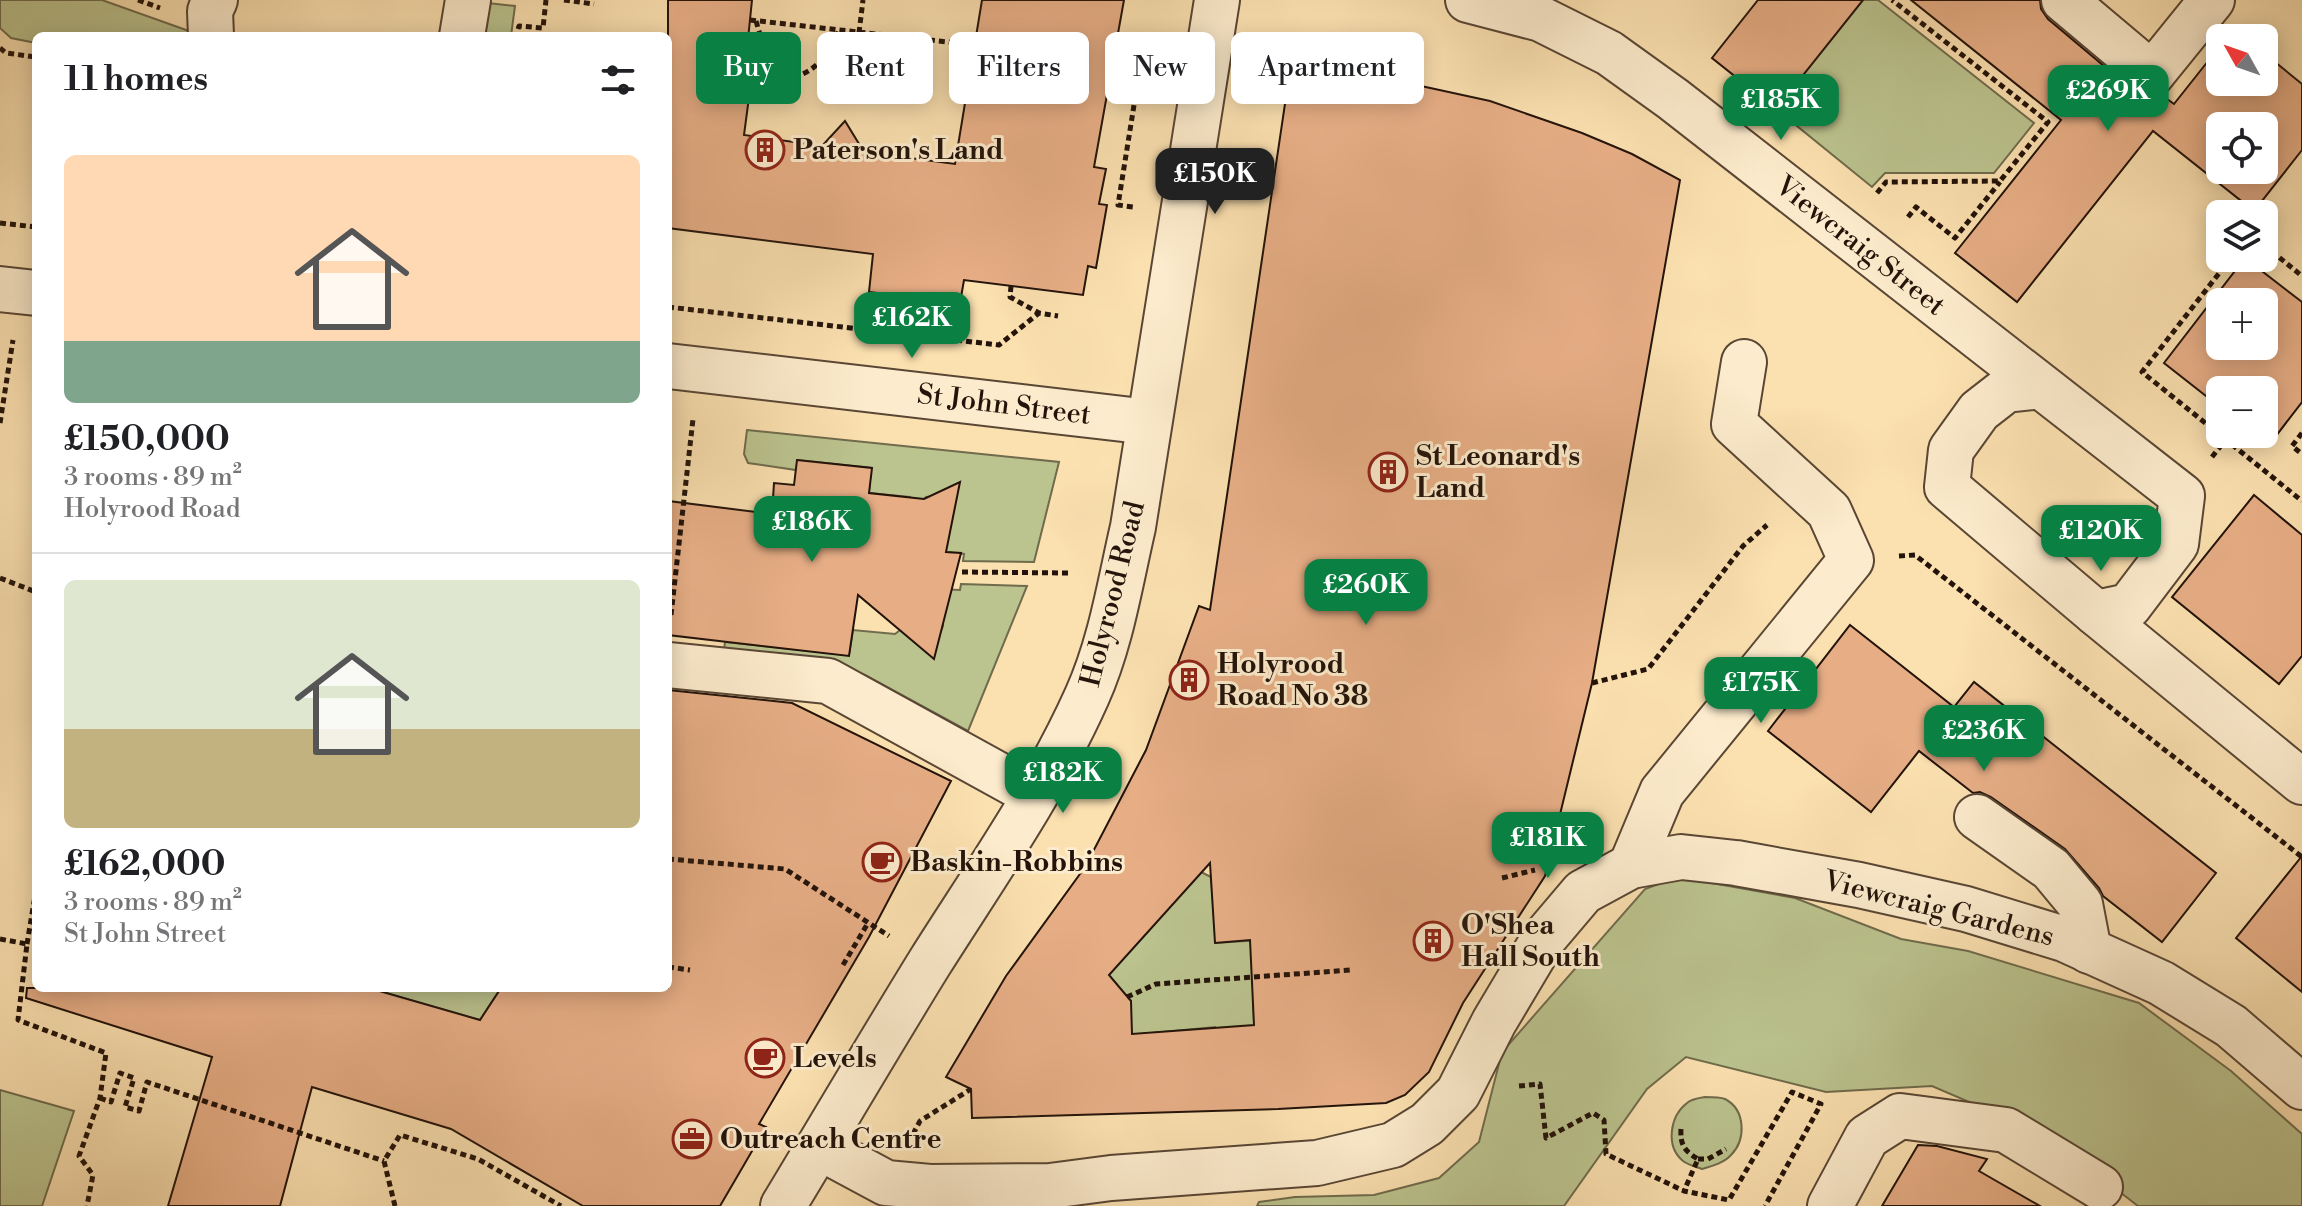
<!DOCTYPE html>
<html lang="en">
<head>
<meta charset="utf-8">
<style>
	:root { --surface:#fff; --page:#f2f2f2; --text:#202124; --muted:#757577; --line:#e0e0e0; --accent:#0b8043 }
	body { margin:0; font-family:"Libre Bodoni",serif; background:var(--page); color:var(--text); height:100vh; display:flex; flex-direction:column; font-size:30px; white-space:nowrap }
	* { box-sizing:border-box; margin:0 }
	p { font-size:26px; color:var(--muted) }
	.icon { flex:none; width:44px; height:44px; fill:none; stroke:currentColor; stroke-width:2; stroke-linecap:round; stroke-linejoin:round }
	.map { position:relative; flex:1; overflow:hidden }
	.details { position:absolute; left:32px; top:32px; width:640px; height:960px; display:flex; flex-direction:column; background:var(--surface); border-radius:12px; box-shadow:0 4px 20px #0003 }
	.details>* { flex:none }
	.banner { position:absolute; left:696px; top:32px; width:760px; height:72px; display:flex; gap:16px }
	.needle { width:52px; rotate:310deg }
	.controls { position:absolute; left:2206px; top:24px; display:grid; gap:16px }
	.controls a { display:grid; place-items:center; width:72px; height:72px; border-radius:12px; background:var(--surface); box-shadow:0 4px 20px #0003; font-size:40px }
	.price { position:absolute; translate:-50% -68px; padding:0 18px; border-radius:16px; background:var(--accent); color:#fff; font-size:26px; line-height:52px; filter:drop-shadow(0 2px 4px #0008) }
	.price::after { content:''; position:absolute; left:50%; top:48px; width:24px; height:18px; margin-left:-12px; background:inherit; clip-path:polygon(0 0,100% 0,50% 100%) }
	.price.active { background:#222; color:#fff }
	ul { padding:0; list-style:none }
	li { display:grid; align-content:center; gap:16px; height:424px; padding:0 32px }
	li+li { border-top:2px solid var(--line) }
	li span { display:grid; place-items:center; height:248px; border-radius:12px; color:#555 }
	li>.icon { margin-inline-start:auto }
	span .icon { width:144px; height:144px; fill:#fffc; stroke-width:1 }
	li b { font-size:34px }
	h2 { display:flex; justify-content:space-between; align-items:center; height:96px; padding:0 32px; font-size:34px }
	.chip { padding:0 28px; border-radius:12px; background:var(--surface); box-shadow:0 4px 20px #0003; font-size:28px; line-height:72px }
	.chip.active { background:var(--accent); color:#fff }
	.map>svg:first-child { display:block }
</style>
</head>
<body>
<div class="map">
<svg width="2302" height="1206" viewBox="0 0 2302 1206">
	<rect width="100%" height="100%" fill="#fbe0b0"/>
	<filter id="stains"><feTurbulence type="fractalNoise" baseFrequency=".0025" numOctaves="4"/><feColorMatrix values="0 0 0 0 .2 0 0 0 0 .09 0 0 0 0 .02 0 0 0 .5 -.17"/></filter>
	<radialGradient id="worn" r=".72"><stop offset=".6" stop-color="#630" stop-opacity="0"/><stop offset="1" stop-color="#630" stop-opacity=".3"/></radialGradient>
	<g fill="#bbc38e" stroke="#6f6b4c" stroke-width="2">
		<polygon points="0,0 102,0 203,36 36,36 36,43 11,38 0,28"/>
		<polygon points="1863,0 1878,0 2034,123 1994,173 1885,173 1872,187 1776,109"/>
		<polygon points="470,1 515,6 511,36 465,36"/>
		<polygon points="747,430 1059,462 1034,562 963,561 964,554 945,552 939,496 926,497 918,506 910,497 869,493 871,468 798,460 796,470 748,463 744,454"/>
		<polygon points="961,584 1027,586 968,731 865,675 724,650 725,642 849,655 853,630 895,634 904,627 938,637 943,626 941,589 960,590"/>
		<path d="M1165,854L1211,877L1216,943L1365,933L1253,996L1255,1049L1217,1051L1215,1027L1119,1036L1131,1001C1118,984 1106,990 1088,997Z"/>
		<polygon points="1678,877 1795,898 1901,939 1968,951 2139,1003 2231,1071 2302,1134 2302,1206 2138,1206 2046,1135 1932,1086 1826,1092 1686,1057 1647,1089 1564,1206 1257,1206 1259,1202 1295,1197 1374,1195 1439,1178 1479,1142 1502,1052 1645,889"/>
		<polygon points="369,988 501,988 480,1020"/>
		<polygon points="0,1090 74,1111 42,1206 0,1206"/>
		<path d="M1705,1097C1711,1097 1720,1097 1725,1099C1746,1110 1746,1140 1731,1155C1724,1163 1712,1166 1702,1169C1697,1167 1688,1165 1683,1161C1665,1146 1670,1116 1687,1103C1691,1099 1699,1098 1705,1097Z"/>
	</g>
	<g fill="#e7ae86" stroke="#23130a" stroke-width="2" fill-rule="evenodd">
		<polygon points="668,0 752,0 746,59 753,67 744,135 822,146 845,121 864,152 955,164 982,0 1124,0 1094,167 1106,169 1099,204 1107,205 1096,268 1088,266 1083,295 964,280 960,303 869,292 873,254 668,228"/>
		<polygon points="1758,0 1863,0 1776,109 1712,58"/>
		<path d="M1911,0H2040L2041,9L2048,19L2136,93L2149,99L2163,96L2174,104L2220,46V82H2264V53L2302,84V150L2254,211L2153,131L2017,302L1955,253L2061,120ZM2220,126H2264V170H2220Z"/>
		<path d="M1290,70L1389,79L1490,101L1582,133L1632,154L1680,180L1592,683L1545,876L1463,1003L1429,1072L1405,1095L1386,1103L1278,1109L972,1118L971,1089L946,1077L1006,976L1085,867L1146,750L1199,606L1210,610ZM1210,863L1215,943L1250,940L1254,1025L1132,1034L1131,1001L1109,975Z"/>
		<path d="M2245,258L2302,302V402L2269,445L2255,434H2264V390H2220V407L2164,363ZM2220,302H2264V346H2220Z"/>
		<polygon points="797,460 872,468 869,493 924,499 960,482 946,552 961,553 934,659 858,595 849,656 668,635 668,501 772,514 774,483 794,485"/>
		<polygon points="2254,495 2302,535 2302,656 2279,684 2172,597"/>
		<polygon points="1850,625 1954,707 1974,682 2216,873 2162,942 2103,896 2099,888 2065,849 1991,797 1980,792 1973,793 1919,751 1871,812 1768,731"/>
		<polygon points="668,690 792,703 951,781 869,937 759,1124 766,1127 720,1206 583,1206 451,1129 312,1087 280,1206 168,1206 212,1057 26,998 27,988 369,988 480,1020 501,988 668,988"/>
		<polygon points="2302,856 2302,992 2236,938"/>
		<polygon points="1918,1145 1937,1146 1987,1159 1979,1171 2040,1206 1882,1206"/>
	</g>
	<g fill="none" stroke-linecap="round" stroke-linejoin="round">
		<defs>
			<g id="minor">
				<polyline points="1468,0 1541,19 1609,53 1673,99 2182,496 2176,544 2129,606 2096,613 1947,487 1951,450 1979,411 2006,390 2041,386"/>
				<polyline points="2064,0 2152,74 2212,0"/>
				<polyline points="211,36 210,11 215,0"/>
				<polyline points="462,36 468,0"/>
				<polyline points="0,289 36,293"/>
				<polyline points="668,366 1149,422"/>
				<polyline points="2096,613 2302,782"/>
				<polyline points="668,665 828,681 1035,795"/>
				<polyline points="1977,817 2051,869 2080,904 2089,951"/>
				<polyline points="1631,866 1662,792 1851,560 1829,511 1734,424 1744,362"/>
				<polyline points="819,1147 886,1183 930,1187 1050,1186 1111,1178 1317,1163 1393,1145 1427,1124 1458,1093 1494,1022 1544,938 1583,892 1631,866 1681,857 1736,863 1859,885 1966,909 2064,939 2161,983 2231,1026 2302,1087"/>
				<path d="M783,1206C832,1125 880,1043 930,962C985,875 1045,790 1087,696C1111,643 1120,583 1133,527L1217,0"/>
				<polyline points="1830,1206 1867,1137 1900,1116 2006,1130 2100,1187"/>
			</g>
		</defs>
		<use href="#minor" stroke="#594634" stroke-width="48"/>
		<g stroke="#23130a" stroke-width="5" stroke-dasharray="6 4" stroke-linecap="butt">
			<polyline points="138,0 160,8"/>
			<polyline points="564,0 594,4"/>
			<polyline points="750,20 975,45"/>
			<path d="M756,21C763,46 770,67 795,77C819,69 829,53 839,30"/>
			<polyline points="518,29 519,26 543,28 546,0"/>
			<polyline points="859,33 863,0"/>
			<polyline points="0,48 6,53 36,57"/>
			<polyline points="1111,69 1139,74 1118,205 1133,207"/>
			<polyline points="1877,193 1886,182 2000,181 2048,122 1892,0"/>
			<polyline points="1908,217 1916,207 1955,238 2000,182"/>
			<polyline points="0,223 36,227"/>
			<polyline points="2264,245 2302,276"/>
			<polyline points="2231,258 2142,372 2302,501"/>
			<polyline points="1011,286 1010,297 1039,313 1058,316"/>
			<polyline points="668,307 999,345 1039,313"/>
			<polyline points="0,423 13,340"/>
			<polyline points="2302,433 2292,446 2302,454"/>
			<polyline points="2212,457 2226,439"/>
			<polyline points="1899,556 1915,555 2302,857"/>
			<polyline points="962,572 1070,573"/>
			<polyline points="0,578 36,592"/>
			<polyline points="671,615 693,419"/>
			<polyline points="1592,683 1648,669 1743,546 1767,525"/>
			<polyline points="668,859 785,869 889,936"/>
			<polyline points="1502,878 1535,870"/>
			<polyline points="0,939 27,944 18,1020 106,1053 100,1098 79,1156 93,1175 87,1206"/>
			<polyline points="27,944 36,890"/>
			<polyline points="843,965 868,923"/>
			<polyline points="668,967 690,970"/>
			<polyline points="1127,997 1156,984 1351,970"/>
			<polyline points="1519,1086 1540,1084 1546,1138 1593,1113 1604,1120 1606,1154 1684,1191 1729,1200 1792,1092 1821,1104 1765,1206"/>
			<polyline points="100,1098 111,1102 120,1073 134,1078 125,1107 139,1111 147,1082 384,1161"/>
			<path d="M1681,1129C1680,1144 1684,1151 1698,1159L1684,1191"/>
			<polyline points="913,1134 920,1121 971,1089"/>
			<polyline points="1698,1159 1708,1159 1726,1149"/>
			<polyline points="395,1206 384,1161 400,1135 478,1159 561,1206"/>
		</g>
		<use href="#minor" stroke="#fcebcc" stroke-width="44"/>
	</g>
	<defs>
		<symbol id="building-ring" viewBox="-11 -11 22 22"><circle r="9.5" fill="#fcebcc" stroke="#8f2418" stroke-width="1.5"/><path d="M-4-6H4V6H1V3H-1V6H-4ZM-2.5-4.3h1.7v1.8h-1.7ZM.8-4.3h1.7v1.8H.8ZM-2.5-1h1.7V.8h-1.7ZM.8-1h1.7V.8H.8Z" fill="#8f2418"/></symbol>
		<symbol id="cafe-ring" viewBox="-11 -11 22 22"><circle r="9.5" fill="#fcebcc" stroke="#8f2418" stroke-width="1.5"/><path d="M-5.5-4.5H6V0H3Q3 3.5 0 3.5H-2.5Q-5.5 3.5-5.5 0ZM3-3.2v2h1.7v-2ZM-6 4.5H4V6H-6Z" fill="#8f2418"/></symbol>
		<symbol id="office-ring" viewBox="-11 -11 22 22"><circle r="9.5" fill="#fcebcc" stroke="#8f2418" stroke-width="1.5"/><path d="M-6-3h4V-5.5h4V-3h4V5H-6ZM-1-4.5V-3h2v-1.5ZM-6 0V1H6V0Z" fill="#8f2418"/></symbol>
	</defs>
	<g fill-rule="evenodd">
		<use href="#building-ring" x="743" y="128" width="44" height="44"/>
		<use href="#building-ring" x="1366" y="450" width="44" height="44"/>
		<use href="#building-ring" x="1167" y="658" width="44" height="44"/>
		<use href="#cafe-ring" x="860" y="840" width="44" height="44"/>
		<use href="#building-ring" x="1411" y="919" width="44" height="44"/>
		<use href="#cafe-ring" x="743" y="1036" width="44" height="44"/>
		<use href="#office-ring" x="670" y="1117" width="44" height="44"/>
	</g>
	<g text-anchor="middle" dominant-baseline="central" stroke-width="6" stroke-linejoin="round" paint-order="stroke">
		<g font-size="28" font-weight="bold" fill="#23130a" stroke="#fcebcc" text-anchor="start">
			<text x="793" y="150">Paterson's Land</text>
			<text x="1416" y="456">St Leonard's<tspan x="1416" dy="32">Land</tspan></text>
			<text x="1217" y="664">Holyrood<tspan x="1217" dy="32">Road No 38</tspan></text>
			<text x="910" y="862">Baskin-Robbins</text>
			<text x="1461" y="925">O'Shea<tspan x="1461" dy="32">Hall South</tspan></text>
			<text x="793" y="1058">Levels</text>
			<text x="720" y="1139">Outreach Centre</text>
		</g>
		<g font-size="28" fill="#23130a" stroke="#fcebcc">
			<text transform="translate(1860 246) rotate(38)">Viewcraig Street</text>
			<text transform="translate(1004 405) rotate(7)">St John Street</text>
			<text transform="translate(1113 594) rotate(-76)">Holyrood Road</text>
			<text transform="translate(1939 909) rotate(14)">Viewcraig Gardens</text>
		</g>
	</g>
	<rect width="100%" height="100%" filter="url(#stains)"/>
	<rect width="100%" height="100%" fill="url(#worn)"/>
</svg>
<div class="controls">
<a><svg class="needle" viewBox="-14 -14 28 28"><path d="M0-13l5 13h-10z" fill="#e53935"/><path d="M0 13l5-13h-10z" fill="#757577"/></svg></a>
<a><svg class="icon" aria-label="locate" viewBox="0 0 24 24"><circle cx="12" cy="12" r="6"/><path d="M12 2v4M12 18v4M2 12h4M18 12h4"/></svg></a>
<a><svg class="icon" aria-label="layers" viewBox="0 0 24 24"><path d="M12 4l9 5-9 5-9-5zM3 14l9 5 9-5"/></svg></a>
<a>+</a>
<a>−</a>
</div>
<b class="price" style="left:2108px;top:133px">£269K</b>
<b class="price" style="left:1781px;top:142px">£185K</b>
<b class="price active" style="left:1215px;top:216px">£150K</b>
<b class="price" style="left:912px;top:360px">£162K</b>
<b class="price" style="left:812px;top:564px">£186K</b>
<b class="price" style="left:2101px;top:573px">£120K</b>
<b class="price" style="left:1366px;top:627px">£260K</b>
<b class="price" style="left:1761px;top:725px">£175K</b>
<b class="price" style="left:1984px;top:773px">£236K</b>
<b class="price" style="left:1063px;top:815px">£182K</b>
<b class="price" style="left:1548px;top:880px">£181K</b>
<div class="banner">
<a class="chip active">Buy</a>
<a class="chip">Rent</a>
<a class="chip">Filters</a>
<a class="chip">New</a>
<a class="chip">Apartment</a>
</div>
<section class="details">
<h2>11 homes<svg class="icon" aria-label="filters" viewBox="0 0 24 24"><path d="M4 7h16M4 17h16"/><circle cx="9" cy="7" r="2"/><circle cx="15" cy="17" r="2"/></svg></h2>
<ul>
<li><span style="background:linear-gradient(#ffd9b3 75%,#7fa58c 0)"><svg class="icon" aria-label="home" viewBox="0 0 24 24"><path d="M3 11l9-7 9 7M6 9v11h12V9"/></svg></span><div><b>£150,000</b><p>3 rooms · 89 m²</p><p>Holyrood Road</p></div></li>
<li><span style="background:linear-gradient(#dfe7d0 60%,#c2b280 0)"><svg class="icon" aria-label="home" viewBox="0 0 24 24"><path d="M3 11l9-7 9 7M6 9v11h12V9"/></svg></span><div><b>£162,000</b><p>3 rooms · 89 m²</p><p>St John Street</p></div></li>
</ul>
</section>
</div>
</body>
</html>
